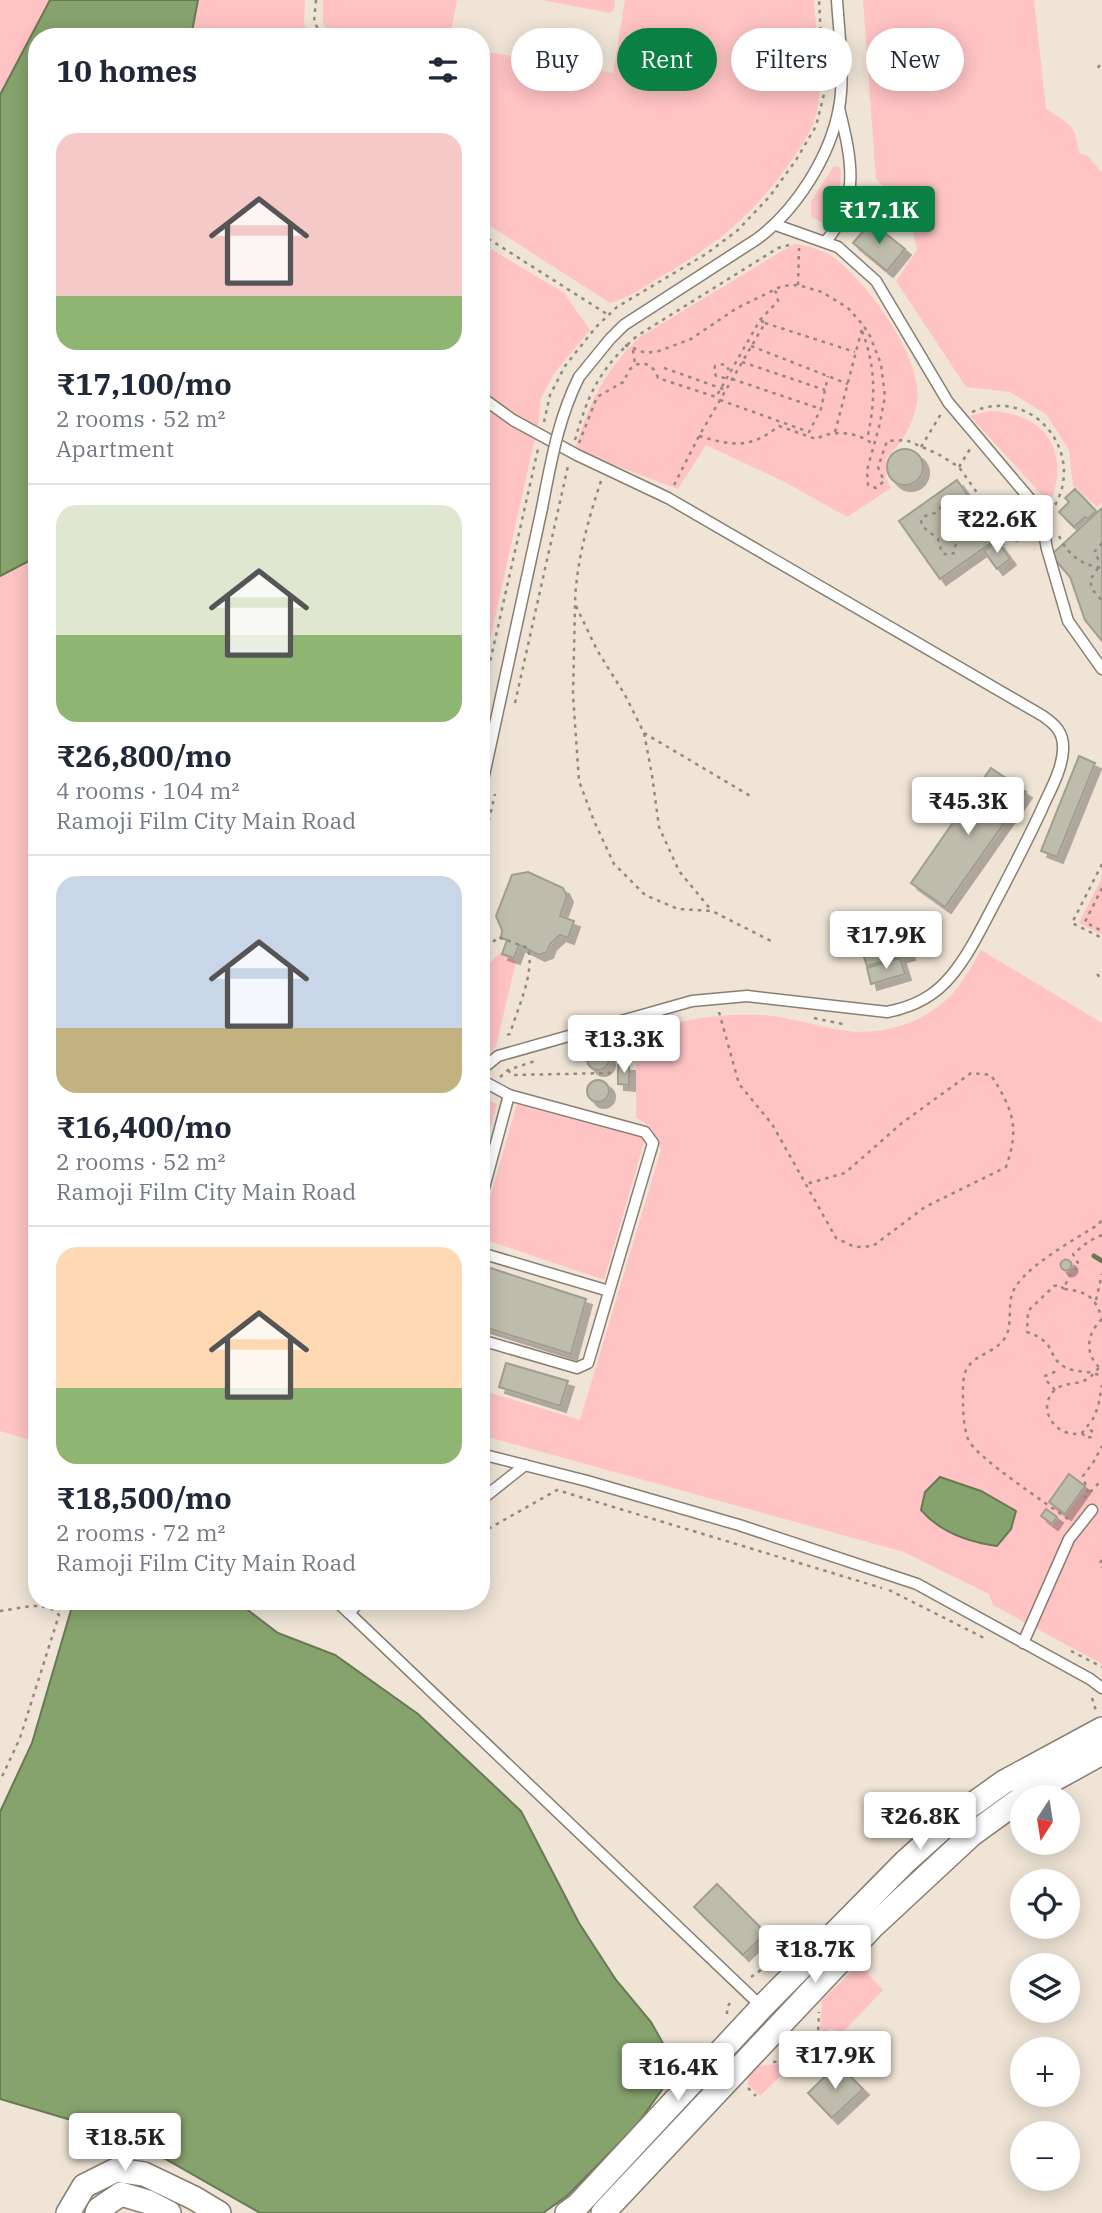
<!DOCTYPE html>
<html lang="en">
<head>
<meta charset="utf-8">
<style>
	:root { --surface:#fff; --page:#f6f6f7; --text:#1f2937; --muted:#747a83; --line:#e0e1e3; --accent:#0b8043 }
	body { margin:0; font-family:"IBM Plex Serif",serif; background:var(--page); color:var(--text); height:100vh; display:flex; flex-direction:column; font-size:26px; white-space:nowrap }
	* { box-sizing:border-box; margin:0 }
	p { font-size:23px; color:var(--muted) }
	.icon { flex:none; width:38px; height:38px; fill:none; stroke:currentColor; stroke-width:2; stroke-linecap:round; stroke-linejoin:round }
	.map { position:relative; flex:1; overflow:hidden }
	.sheet { position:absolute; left:28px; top:28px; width:462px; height:1582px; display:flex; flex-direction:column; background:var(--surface); border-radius:28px; box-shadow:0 4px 18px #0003 }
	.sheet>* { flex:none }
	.hud { position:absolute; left:511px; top:28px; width:485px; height:63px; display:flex; gap:14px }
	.needle { width:46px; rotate:192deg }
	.buttons { position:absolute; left:1010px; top:1785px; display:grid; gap:14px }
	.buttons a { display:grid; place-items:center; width:70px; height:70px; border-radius:50%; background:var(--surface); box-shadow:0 4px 18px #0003; font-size:35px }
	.price { position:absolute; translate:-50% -60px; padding:0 16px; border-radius:7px; background:#fff; color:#222; font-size:23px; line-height:46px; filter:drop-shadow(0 2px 4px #0008) }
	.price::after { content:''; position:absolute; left:50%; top:42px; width:21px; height:16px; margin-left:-10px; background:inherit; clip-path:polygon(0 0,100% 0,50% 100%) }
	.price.current { background:var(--accent); color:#fff }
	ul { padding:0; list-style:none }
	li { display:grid; align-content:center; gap:14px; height:371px; padding:0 28px }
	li+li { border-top:2px solid var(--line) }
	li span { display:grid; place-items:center; height:217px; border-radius:21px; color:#555 }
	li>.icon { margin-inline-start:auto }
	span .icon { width:126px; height:126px; fill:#fffc; stroke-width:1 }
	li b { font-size:30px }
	h2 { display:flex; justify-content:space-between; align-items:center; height:84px; padding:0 28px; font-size:30px }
	.chip { padding:0 24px; border-radius:32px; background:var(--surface); box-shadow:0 4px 18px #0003; font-size:24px; line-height:63px }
	.chip.current { background:var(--accent); color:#fff }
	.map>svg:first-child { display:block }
</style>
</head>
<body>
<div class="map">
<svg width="1102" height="2213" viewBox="0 0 1102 2213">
	<defs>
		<filter id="shadow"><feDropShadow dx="6" dy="6" stdDeviation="0" flood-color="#0004"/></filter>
	</defs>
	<rect width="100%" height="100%" fill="#efe4d6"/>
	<g fill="#ffc3c4">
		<polygon points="0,0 50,0 1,96 0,95"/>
		<polygon points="198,0 305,0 304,24 312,37 191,37"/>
		<polygon points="323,0 457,0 450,37 330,37 323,23"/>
		<polygon points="542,0 615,0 614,10 610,13"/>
		<path d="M625,0H814C816,37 826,87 814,122C808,137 798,151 789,164C751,217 718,243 662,276C645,286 630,297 610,303L481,220V51L613,73Z"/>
		<path d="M863,0H1034L1046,109C1070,125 1075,123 1079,153L1088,156L1102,173V502L1097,507L1073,485L1069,450L1046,414L1010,392L966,387L896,281L917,250L909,215L876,179Z"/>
		<polygon points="834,166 840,167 841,173 838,220 828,225 811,217 811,201"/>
		<polygon points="481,243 564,293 590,330 555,372 541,398 539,420 481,680"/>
		<path d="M794,244C806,245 819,249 830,255C865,278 925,360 917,403C913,426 902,442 886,459V478L891,488L847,517L787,483L706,445L678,489L575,450C589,403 604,371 640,337Z"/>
		<path d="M989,411C1046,413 1071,452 1050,504L970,416Z"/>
		<polygon points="37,542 37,1442 0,1431 0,576 29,561"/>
		<polygon points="1102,877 1102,935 1079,923"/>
		<path d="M981,950L1102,1023V1664L993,1605L989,1594L904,1552L481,1435V1359L489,1361L484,1391L580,1420L661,1150C656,1134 652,1125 636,1118V1032C678,1022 719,1012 763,1015C792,1017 820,1028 848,1031C889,1036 933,1019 958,987C967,975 974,962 981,950Z"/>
		<path d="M505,952L512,955L516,962L496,1046L492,1051L481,1052C481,1026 473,962 505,952Z"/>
		<polygon points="484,1098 497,1104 481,1159 481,1106"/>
		<polygon points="517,1104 645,1139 604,1280 481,1238 481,1229"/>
		<polygon points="864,1960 869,1975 883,1990 843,2032 829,2029 825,2033 820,2029 822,2000"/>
		<polygon points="785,2063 791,2066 760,2096 748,2085 748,2077 759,2066"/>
	</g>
	<g fill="#86a36e" stroke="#677a54" stroke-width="2">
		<polygon points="50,0 198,0 191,37 37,37 37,542 29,561 0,576 0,95"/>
		<path d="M940,1477L981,1491L1016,1511L1011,1529L997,1546C968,1542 940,1532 921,1510L925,1492Z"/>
		<polygon points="71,1601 236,1601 278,1633 335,1655 418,1714 521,1811 579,1923 616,1980 651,2022 669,2054 669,2080 636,2126 567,2196 543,2213 260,2213 125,2136 0,2099 0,1812 32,1743 71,1610"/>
	</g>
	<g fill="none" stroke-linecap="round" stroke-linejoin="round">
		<polyline stroke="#677a54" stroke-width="5" points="1094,1256 1102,1261"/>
	</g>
	<g fill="#bebdad" stroke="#a09f8f" stroke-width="2" filter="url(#shadow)">
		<polygon points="871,222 905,249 887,271 853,243"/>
		<circle cx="905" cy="467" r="18"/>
		<polygon points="957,480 998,538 940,579 899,521"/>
		<polygon points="1075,489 1096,511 1088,519 1085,517 1074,527 1059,512 1069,502 1065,498"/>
		<polygon points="1102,508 1102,641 1085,620 1070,577 1051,555"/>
		<polygon points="997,541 1010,559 997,569 984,551"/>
		<polygon points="1079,756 1095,763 1057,857 1041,851"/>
		<polygon points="991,768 1026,792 945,907 911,883"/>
		<polygon points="528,872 563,888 567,896 560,916 574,921 568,938 560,935 550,944 547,952 539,955 519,945 514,958 502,954 507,940 501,938 502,930 496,916 512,875"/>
		<polygon points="904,936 909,954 867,966 861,948"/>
		<polygon points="900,958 905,974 871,984 867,968"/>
		<circle cx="598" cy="1059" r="11"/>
		<polygon points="618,1065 629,1065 629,1085 618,1084"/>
		<circle cx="598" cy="1091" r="11"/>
		<circle cx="1066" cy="1265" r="5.5"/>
		<polygon points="481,1265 586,1299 571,1354 481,1326"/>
		<polygon points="506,1363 568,1381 560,1406 499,1387"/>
		<polygon points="1069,1474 1085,1486 1065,1514 1049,1502"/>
		<polygon points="1046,1509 1057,1517 1052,1524 1041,1516"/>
		<polygon points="717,1884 766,1933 743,1955 694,1907"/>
		<polygon points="838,2064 863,2089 832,2118 808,2093"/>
	</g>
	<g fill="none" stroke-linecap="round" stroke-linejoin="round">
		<defs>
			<g id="service">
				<polyline points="776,225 838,247 876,281 948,402 1040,511 1047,549 1068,621 1102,669"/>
				<path d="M825,242C862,201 851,157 839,108"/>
				<path d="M579,377L610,339L624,325L757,239C796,210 830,157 839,108C845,77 839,32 837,0"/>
				<path d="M481,397L513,420L577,455L668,498L1043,716C1056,725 1064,733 1063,750C1062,771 1049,792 1041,811C1025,845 1008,878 990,912C979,933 967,957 951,976C934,997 913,1007 887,1012L747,996L692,1001L498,1056L481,1070"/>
				<polyline points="481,789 542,508"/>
				<polyline points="481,1080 509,1095 645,1132 653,1143 588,1363 577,1368 481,1340"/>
				<polyline points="481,1199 509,1095"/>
				<polyline points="481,1253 609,1291"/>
				<polyline points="481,1454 587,1481 739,1525 917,1584 1090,1679 1102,1688"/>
				<polyline points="481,1500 525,1465"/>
				<polyline points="336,1601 349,1613"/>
				<polyline points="360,1601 349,1613 762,2007"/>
				<polyline points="1023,1643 1069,1539 1092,1510"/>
			</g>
			<g id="tertiary">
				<polyline points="1022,1797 1102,1753"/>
				<polyline points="68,2213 84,2186 116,2170 144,2174 194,2198 219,2213"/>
				<polyline points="97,2213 99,2209 121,2194 148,2202 169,2213"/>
				<polyline points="567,2213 578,2205 762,2007 905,1862 955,1817 1004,1782 1102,1729"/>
				<polyline points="603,2213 872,1927 971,1835 1022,1798"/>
			</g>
		</defs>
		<use href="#service" stroke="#887e71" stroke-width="13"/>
		<use href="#tertiary" stroke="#887e71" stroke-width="26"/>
		<g stroke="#928a80" stroke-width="2.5" stroke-dasharray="3.5 5" stroke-linecap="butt">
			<polyline points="316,0 314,22 323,37"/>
			<polyline points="1098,68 1102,61"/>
			<polyline points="481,234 610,316"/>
			<polyline points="798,285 799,248"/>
			<polyline points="765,323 855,352"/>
			<path d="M862,331C876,367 876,401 867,439"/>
			<polyline points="625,345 646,353 659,351 691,339 737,308 782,286 798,285 822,292 848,308 863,325 870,336 881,364 885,397 879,427 867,470 868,485 876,488 884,481 878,467 887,441 906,440 938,454 959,467 1011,541 1032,539"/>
			<polyline points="751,346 848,384"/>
			<polyline points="633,350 635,364"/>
			<polyline points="742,362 825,390"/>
			<polyline points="664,368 726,390"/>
			<polyline points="725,378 716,376 714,371 715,366 725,364 729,370"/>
			<polyline points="732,379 821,409"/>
			<polyline points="720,400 809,432 821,409 828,376"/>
			<path d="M972,412C1032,385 1087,452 1054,507"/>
			<polyline points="544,422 550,395 565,366 596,327 617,307 706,254 738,230 770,196 796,160 816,126 824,94 819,0"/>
			<polyline points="835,432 863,325"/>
			<path d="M699,436C733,446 750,449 779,426L816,439C834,429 859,432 874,445"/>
			<path d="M575,440C588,394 600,368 637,336L778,248L789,245"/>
			<path d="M579,443L597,397L625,381C628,361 651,356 658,378L716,397L760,320L778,301L776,292L772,290"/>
			<polyline points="921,447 941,414"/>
			<polyline points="959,467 970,449"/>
			<path d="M601,481C588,520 576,563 575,604L573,695L579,781L594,821L614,864L645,895L678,909L712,911L773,942"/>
			<polyline points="674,485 699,436 765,323 760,320"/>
			<path d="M978,509C966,513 962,511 955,501C943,500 943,507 935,513L925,516L921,520L922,526L938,539L942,553L948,555L954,553L955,546L961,540H971L975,532L971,525V517L984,505"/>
			<path d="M1059,536C1068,555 1081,565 1102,568"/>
			<polyline points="1102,543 1095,551 1095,555 1102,563"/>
			<polyline points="1098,568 1090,580 1092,589 1102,601"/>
			<polyline points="576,606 597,650 625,695 644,733 652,775 659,827 679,871 712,911"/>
			<polyline points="481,702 538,449"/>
			<polyline points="515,703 568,466"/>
			<polyline points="644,733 752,797"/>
			<polyline points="481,854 495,794"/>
			<polyline points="1102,864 1072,923 1102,938"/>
			<polyline points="1102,888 1085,922 1102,931"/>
			<path d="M481,954L498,937L528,948C535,974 517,1009 510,1034L503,1036"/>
			<polyline points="1097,974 1102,980"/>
			<path d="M719,1012L739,1084L772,1124L836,1238L855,1247L873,1246L925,1207L1006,1167C1020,1127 1013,1110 991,1075L971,1073L902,1123L845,1173L806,1184"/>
			<polyline points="814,1018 847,1025"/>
			<polyline points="508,1070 512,1075 613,1073"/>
			<polyline points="500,1077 508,1070 538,1060"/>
			<path d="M1102,1235L1089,1241L1073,1254L1079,1265L1068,1278L1064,1289C1088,1292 1094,1296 1102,1318"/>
			<path d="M1064,1289L1059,1285L1054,1286L1028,1311L1027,1332C1057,1342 1047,1356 1063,1366C1075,1374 1090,1369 1102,1377"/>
			<polyline points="1096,1300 1102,1274"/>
			<path d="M1102,1319C1086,1334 1084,1355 1102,1370"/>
			<path d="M1099,1368C1095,1371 1092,1377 1087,1379C1077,1386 1061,1381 1052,1393C1037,1413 1059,1439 1082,1433L1093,1419L1098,1407L1102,1385"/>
			<polyline points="1055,1390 1045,1379 1045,1376 1057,1371"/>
			<polyline points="1082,1433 1086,1438 1091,1437 1093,1432 1088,1428"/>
			<polyline points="1088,1493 1083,1476 1093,1463 1102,1446"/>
			<polyline points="1084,1498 1102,1480"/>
			<path d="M1068,1519C1049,1505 975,1457 968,1439C964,1428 963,1414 963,1402C963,1393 962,1379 966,1370C975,1353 997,1353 1006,1336C1012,1325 1008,1307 1012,1294C1021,1268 1076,1239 1099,1224L1102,1219"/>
			<polyline points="481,1533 557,1490 882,1588"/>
			<polyline points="1102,1560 1099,1564 1102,1567"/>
			<polyline points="889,1590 986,1639"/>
			<path d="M0,1611C19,1609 45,1599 59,1615L20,1738L0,1781"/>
			<polyline points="1071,1651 1102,1667"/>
			<polyline points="1092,1698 1096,1711"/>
			<polyline points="751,1977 761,1970 770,1970"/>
			<polyline points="727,2014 727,2007 733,1999"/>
			<polyline points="773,2062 790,2061 818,2033 819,2012"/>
			<polyline points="748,2088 756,2096"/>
		</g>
		<use href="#service" stroke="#fff" stroke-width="10"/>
		<use href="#tertiary" stroke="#fff" stroke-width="23"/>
		<defs>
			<path id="service-bridge" d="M542,508C551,462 558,419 579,377"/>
		</defs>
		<use href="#service-bridge" stroke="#887e71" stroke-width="13" stroke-linecap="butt"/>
		<use href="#service-bridge" stroke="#fff" stroke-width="10"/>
	</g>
</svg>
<div class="buttons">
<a><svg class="needle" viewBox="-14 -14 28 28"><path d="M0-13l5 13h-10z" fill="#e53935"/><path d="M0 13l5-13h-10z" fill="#747a83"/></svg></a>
<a><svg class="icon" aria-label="locate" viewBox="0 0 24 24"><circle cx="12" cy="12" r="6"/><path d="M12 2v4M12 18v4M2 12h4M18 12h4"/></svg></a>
<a><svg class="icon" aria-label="layers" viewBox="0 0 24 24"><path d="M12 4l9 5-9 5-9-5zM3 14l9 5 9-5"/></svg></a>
<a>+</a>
<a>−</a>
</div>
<b class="price current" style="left:879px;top:246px">₹17.1K</b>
<b class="price" style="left:997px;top:555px">₹22.6K</b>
<b class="price" style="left:968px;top:837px">₹45.3K</b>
<b class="price" style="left:886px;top:971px">₹17.9K</b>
<b class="price" style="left:624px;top:1075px">₹13.3K</b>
<b class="price" style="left:920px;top:1852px">₹26.8K</b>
<b class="price" style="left:815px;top:1985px">₹18.7K</b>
<b class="price" style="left:835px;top:2091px">₹17.9K</b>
<b class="price" style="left:678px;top:2103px">₹16.4K</b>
<b class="price" style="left:125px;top:2173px">₹18.5K</b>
<div class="hud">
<a class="chip">Buy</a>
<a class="chip current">Rent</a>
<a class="chip">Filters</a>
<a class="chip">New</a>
</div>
<section class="sheet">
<h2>10 homes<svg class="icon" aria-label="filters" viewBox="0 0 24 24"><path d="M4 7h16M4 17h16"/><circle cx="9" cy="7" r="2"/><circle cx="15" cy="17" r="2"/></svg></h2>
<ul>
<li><span style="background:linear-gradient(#f6c9c9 75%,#8fb573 0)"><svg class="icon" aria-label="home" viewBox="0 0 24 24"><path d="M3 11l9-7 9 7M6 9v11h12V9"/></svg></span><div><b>₹17,100/mo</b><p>2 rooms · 52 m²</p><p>Apartment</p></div></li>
<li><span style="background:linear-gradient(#dfe7d0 60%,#8fb573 0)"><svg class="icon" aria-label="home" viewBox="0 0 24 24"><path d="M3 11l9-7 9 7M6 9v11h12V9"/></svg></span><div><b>₹26,800/mo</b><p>4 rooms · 104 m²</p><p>Ramoji Film City Main Road</p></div></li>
<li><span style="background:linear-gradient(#c9d6e8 70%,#c2b280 0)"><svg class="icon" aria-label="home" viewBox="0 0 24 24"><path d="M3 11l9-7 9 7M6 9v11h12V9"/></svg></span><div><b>₹16,400/mo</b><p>2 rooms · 52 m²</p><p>Ramoji Film City Main Road</p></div></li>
<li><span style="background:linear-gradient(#ffd9b3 65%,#8fb573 0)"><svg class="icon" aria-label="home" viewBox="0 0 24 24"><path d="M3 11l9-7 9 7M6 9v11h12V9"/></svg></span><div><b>₹18,500/mo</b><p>2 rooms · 72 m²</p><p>Ramoji Film City Main Road</p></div></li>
</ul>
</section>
</div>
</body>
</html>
